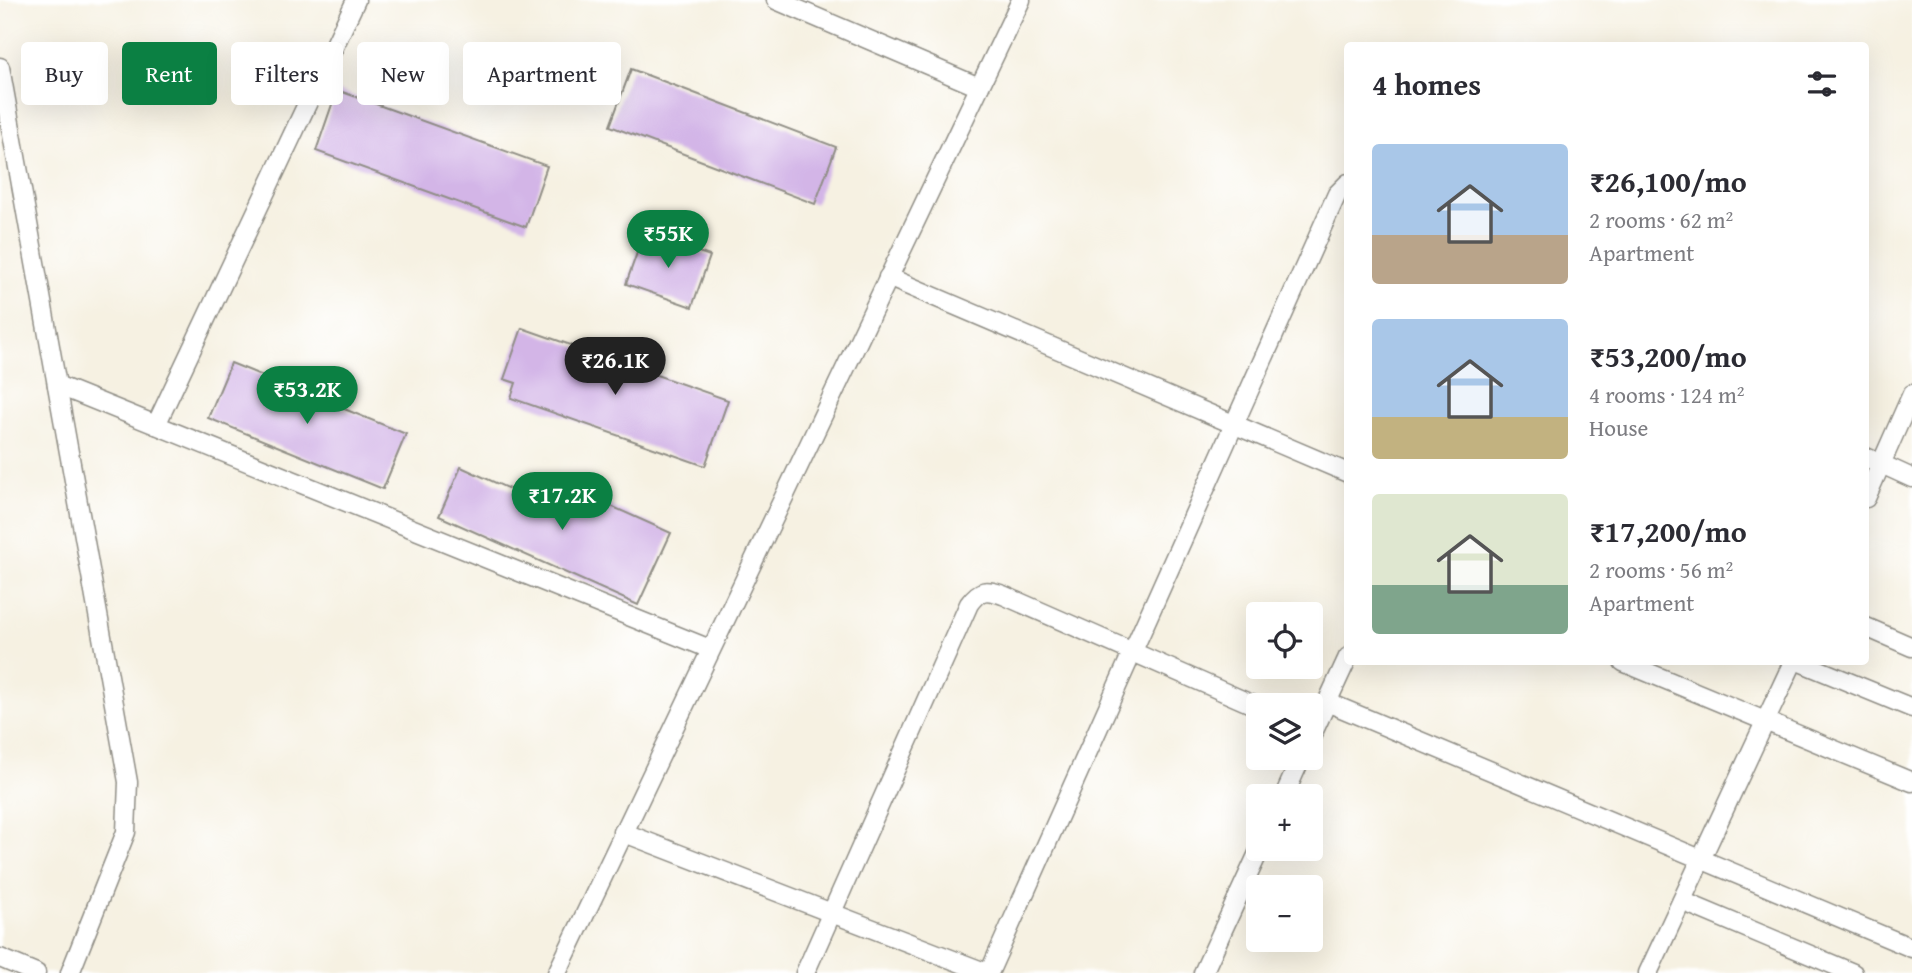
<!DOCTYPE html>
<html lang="en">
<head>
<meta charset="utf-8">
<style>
	:root { --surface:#fff; --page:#f2f2f3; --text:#2b2b33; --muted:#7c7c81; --accent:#0b8043 }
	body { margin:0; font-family:"Gentium Book Plus",serif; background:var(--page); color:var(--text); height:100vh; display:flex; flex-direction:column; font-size:26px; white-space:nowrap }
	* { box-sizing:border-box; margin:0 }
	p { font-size:23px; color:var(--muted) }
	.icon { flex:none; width:38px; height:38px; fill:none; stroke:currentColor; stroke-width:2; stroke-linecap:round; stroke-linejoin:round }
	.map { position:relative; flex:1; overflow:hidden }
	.sheet { position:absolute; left:1344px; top:42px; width:525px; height:623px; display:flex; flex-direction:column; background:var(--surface); border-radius:7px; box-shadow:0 7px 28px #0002 }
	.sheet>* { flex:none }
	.banner { position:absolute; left:21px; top:42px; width:665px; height:63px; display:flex; gap:14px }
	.tools { position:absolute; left:1246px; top:602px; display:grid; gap:14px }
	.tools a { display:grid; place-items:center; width:77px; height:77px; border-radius:7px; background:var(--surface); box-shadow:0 7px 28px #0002; font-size:35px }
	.price { position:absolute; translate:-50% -60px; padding:0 16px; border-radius:24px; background:var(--accent); color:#fff; font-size:23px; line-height:46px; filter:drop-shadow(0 2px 4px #0008) }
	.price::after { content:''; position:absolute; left:50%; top:42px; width:21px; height:16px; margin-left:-10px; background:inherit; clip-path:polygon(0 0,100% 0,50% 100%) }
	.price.active { background:#222; color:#fff }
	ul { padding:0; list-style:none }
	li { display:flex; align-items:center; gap:21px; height:175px; padding:0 28px }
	li span { display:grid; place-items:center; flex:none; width:196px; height:140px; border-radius:7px; color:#555 }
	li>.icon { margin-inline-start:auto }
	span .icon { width:84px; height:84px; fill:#fffc; stroke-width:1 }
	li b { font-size:30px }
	h2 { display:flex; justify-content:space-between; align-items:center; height:84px; padding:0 28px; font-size:30px }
	.pill { padding:0 24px; border-radius:7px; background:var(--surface); box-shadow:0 7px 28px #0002; font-size:24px; line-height:63px }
	.pill.active { background:var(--accent); color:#fff }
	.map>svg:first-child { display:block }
</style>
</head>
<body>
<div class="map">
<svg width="1912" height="973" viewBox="0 0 1912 973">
	<rect width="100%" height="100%" fill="#fff"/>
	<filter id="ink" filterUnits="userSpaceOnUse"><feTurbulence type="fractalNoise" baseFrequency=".0143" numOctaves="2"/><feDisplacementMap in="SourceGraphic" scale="14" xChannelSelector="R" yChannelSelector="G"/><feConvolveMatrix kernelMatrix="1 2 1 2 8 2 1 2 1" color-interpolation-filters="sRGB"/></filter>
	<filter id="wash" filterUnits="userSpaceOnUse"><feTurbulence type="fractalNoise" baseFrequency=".00686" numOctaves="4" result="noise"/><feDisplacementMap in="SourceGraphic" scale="28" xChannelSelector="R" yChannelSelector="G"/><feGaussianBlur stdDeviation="1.57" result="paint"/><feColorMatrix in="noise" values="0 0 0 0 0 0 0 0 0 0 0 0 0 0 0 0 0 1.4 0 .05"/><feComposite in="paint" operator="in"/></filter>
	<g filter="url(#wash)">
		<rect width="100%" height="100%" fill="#f6f1e2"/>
		<g id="blocks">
			<g fill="#d3b5e7">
				<polygon points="631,69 836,147 815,204 610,126"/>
				<polygon points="337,90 547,166 526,227 316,151"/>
				<polygon points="644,233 710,256 692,307 626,284"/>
				<polygon points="522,328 728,400 705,466 511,398 516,383 504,379"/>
				<polygon points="231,363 406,434 383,489 208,418"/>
				<polygon points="461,467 540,503 551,479 671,533 638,605 439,516"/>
			</g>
		</g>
	</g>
	<g filter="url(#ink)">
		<use href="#blocks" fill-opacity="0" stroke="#908e86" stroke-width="2"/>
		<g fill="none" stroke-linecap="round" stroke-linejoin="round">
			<defs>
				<g id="lane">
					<polyline points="776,0 979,87"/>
					<polyline points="0,67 128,782 126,832 70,973"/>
					<polyline points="888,277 1348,473"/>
					<polyline points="57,385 710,649"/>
					<polyline points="156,425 356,0"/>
					<polyline points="1866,457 1912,478"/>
					<polyline points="1866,498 1912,394"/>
					<polyline points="1866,627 1912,647"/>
					<polyline points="1623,662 1912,782"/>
					<polyline points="1800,662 1912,708"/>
					<polyline points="1327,702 1912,948"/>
					<polyline points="1311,737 1348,657"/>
					<polyline points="1284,796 1301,758"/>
					<polyline points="622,832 987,973"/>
					<polyline points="1682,901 1853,973"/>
					<polyline points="0,958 36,973"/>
					<polyline points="557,973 1021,0"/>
					<path d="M805,973L969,604C980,589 986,589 1003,595L1258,707"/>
					<polyline points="989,973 1337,194 1348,183"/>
					<polyline points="1203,973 1260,849"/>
					<polyline points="1648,973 1793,662"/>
				</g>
			</defs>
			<use href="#lane" stroke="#908e86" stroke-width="21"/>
			<use href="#lane" stroke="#fff" stroke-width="18"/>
		</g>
	</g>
</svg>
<div class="tools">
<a><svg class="icon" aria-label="locate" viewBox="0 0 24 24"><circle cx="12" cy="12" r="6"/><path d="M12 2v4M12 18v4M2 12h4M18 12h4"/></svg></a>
<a><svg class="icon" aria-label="layers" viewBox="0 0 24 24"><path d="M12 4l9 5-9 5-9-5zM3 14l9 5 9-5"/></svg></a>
<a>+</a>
<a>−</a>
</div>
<b class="price" style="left:668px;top:270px">₹55K</b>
<b class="price active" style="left:615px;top:397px">₹26.1K</b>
<b class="price" style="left:307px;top:426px">₹53.2K</b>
<b class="price" style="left:562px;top:532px">₹17.2K</b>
<div class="banner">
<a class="pill">Buy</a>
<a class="pill active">Rent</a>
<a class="pill">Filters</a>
<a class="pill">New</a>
<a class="pill">Apartment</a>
</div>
<section class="sheet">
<h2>4 homes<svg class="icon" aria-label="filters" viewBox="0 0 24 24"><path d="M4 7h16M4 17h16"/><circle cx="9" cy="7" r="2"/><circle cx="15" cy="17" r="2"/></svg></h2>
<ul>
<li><span style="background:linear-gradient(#a9c7e8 65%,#b9a48a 0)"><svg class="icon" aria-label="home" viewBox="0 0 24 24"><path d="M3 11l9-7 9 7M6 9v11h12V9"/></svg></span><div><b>₹26,100/mo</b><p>2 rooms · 62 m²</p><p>Apartment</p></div></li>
<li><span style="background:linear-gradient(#a9c7e8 70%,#c2b280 0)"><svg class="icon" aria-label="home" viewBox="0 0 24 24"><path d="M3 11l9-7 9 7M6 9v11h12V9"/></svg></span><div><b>₹53,200/mo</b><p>4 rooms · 124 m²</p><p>House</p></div></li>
<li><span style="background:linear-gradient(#dfe7d0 65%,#7fa58c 0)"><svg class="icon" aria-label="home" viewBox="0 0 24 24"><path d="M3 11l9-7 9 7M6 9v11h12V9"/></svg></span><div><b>₹17,200/mo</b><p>2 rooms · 56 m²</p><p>Apartment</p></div></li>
</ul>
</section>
</div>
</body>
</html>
